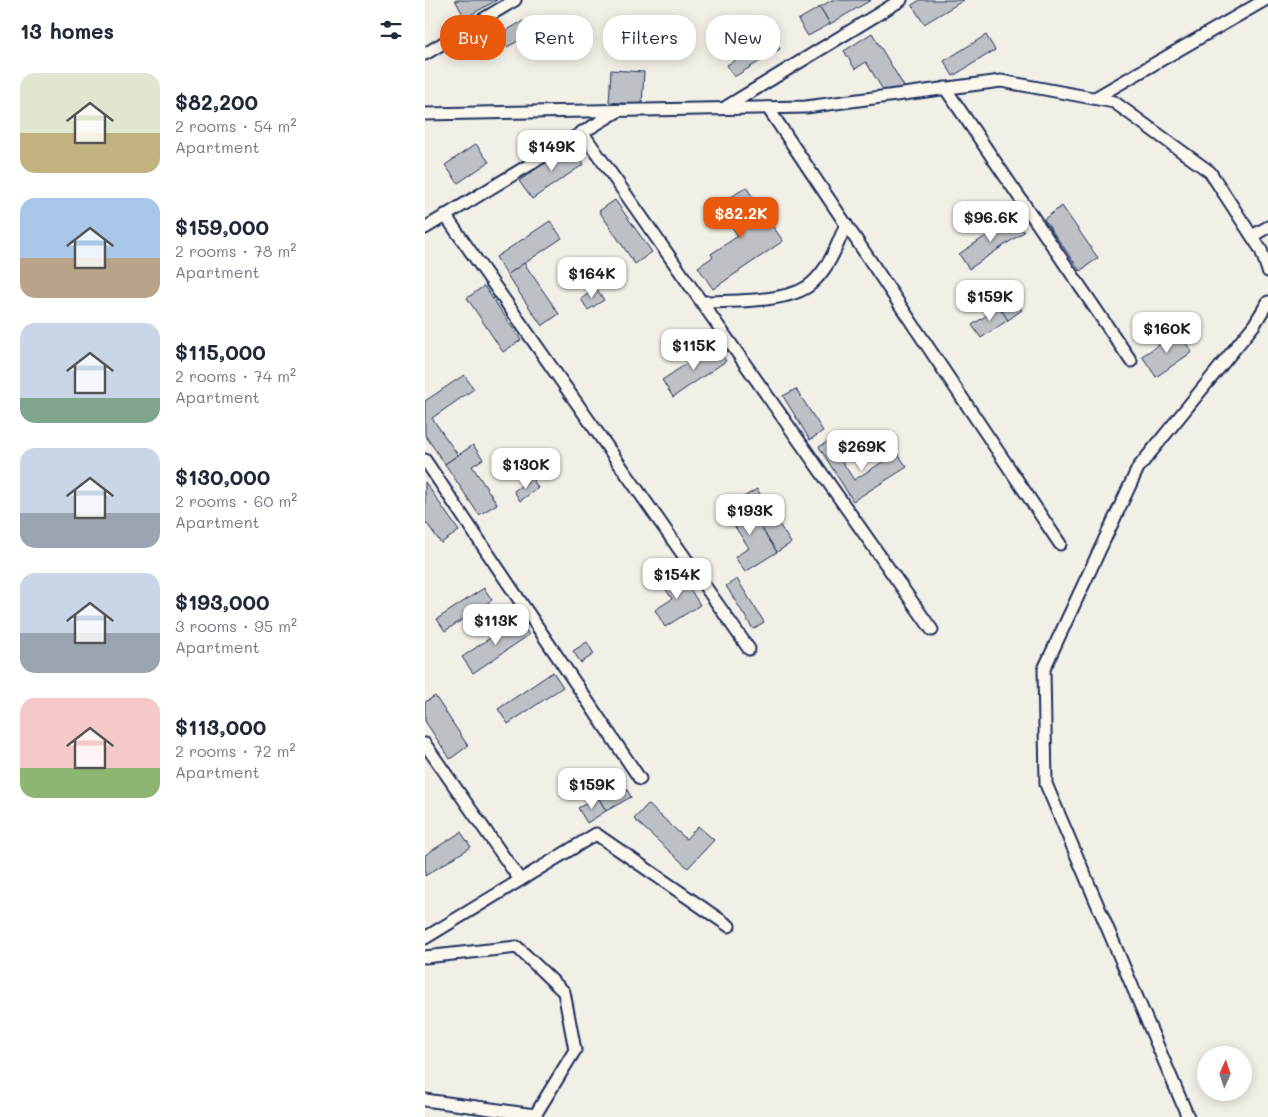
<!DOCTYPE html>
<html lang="en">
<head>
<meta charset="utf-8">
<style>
	:root { --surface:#fff; --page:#f6f6f7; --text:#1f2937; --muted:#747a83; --accent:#ea580c }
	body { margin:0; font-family:Mali,sans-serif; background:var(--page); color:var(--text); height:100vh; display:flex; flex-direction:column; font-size:19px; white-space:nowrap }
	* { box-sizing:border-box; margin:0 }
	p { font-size:16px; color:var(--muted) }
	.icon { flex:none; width:28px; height:28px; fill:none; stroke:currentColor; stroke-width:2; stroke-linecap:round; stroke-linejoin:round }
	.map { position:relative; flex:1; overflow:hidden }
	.sheet { display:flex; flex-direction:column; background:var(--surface); width:425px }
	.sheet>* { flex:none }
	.top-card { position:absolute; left:15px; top:15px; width:475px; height:45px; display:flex; gap:10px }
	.needle { width:32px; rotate:3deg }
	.fabs { position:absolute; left:772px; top:1046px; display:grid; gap:10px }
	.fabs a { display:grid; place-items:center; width:55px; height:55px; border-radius:50%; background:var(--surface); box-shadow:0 2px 12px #0003; font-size:25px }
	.price { position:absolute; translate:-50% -42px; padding:0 11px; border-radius:10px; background:#fff; color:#222; font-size:16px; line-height:32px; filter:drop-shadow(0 1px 2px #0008) }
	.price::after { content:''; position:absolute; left:50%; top:30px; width:15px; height:11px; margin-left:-8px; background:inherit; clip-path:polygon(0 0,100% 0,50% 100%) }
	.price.active { background:var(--accent); color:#fff }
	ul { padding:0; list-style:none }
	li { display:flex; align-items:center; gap:15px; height:125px; padding:0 20px }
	li span { display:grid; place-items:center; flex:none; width:140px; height:100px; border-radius:15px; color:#555 }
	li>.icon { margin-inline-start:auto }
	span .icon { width:60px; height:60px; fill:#fffc; stroke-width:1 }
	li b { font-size:21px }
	h2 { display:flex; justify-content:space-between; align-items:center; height:60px; padding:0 20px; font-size:21px }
	.pill { padding:0 18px; border-radius:20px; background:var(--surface); box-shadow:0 2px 12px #0003; font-size:18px; line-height:45px }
	.pill.active { background:var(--accent); color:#fff }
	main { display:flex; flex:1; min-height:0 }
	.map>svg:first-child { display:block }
</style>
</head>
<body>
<main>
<section class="sheet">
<h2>13 homes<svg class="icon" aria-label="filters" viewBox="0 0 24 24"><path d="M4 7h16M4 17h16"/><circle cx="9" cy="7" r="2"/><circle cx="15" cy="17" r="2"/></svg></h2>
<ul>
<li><span style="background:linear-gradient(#dfe7d0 60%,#c2b280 0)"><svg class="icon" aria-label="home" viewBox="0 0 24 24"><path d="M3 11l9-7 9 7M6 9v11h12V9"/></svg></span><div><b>$82,200</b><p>2 rooms · 54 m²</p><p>Apartment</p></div></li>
<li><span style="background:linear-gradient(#a9c7e8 60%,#b9a48a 0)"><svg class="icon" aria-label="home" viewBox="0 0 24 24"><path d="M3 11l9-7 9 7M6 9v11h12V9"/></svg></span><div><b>$159,000</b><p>2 rooms · 78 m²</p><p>Apartment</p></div></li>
<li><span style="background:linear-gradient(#c9d6e8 75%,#7fa58c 0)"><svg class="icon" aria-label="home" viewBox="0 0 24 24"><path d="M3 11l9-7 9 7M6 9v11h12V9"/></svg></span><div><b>$115,000</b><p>2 rooms · 74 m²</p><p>Apartment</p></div></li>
<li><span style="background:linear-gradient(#c9d6e8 65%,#9aa5b1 0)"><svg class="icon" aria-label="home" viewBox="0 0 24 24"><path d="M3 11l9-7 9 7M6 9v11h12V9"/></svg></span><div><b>$130,000</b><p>2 rooms · 60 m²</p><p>Apartment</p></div></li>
<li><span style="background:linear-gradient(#c9d6e8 60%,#9aa5b1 0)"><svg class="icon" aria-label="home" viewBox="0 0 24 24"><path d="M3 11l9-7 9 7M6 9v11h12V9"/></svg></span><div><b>$193,000</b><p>3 rooms · 95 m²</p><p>Apartment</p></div></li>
<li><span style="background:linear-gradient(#f6c9c9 70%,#8fb573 0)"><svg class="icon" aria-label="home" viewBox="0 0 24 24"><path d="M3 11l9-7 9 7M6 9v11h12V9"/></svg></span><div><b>$113,000</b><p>2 rooms · 72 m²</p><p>Apartment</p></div></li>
</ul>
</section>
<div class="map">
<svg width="843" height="1117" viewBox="0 0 843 1117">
	<rect width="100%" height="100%" fill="#f2efe6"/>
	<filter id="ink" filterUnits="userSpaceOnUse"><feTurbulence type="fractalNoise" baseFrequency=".02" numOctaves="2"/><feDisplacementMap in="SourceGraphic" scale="10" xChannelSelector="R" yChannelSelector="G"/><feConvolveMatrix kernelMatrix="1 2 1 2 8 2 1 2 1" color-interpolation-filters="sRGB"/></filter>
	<g filter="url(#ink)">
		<g fill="#bdc0c4" stroke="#1b2f5e">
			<polygon points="30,0 72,0 40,18"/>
			<polygon points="407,0 446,0 405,24 395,7"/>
			<polygon points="495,0 539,0 499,24 487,5"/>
			<polygon points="395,7 405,24 383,36 373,20"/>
			<polygon points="98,21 106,34 82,47 75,34"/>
			<polygon points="447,33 480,88 458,90 441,62 430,69 419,51"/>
			<polygon points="561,35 570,50 528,76 519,61"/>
			<polygon points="348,37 355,49 309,77 302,65"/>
			<polygon points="186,70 219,72 217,105 184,102"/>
			<polygon points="51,144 64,162 33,183 20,165"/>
			<polygon points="146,144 159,164 107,199 94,181"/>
			<polygon points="321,187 358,241 288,289 273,267 288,257 286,254 313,236 293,206"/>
			<polygon points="190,200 227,252 210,264 174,211"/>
			<polygon points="637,206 673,258 655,271 619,219"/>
			<polygon points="589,217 599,232 544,269 534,254"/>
			<polygon points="125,221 137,238 82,275 71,257"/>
			<polygon points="99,263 134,314 117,326 82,275"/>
			<polygon points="577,281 597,310 583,320 563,291"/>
			<polygon points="59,286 96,340 78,352 42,298"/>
			<polygon points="171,288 179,300 163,310 156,299"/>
			<polygon points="574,307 583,320 556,338 547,325"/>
			<polygon points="754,332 767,352 731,377 717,356"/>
			<polygon points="290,345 301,361 248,397 237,380"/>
			<polygon points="39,375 49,389 7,418 33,455 20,464 0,435 0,401"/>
			<polygon points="371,389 398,431 385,440 358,396"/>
			<polygon points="404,441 429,480 472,453 482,467 428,501 394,447"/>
			<polygon points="48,445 58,459 47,466 72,504 54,515 20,464"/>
			<polygon points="107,478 113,488 95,501 89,491"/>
			<polygon points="0,482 34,531 16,543 0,521"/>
			<polygon points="332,489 366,543 352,552 317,498"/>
			<polygon points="317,498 352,552 320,572 310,557 324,548 299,510"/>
			<polygon points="254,571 275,605 240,627 230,610 247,599 236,582"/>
			<polygon points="312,579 339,622 328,629 301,586"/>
			<polygon points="59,588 67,600 20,631 12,619"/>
			<polygon points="93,619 104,635 48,673 37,657"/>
			<polygon points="162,642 169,654 156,663 148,651"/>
			<polygon points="128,672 138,687 83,724 73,709"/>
			<polygon points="10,696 43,746 25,759 0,721 0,702"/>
			<polygon points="198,782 206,797 181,811 173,797"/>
			<polygon points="173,797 181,811 162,823 153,808"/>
			<polygon points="223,804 261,839 273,826 289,840 263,868 209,819"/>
			<polygon points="36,832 46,847 0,876 0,855"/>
		</g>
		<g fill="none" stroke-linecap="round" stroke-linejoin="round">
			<defs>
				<g id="lane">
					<polyline points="0,54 90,0"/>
					<polyline points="520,88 706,361"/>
					<polyline points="670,98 840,0"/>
					<polyline points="301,107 476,0"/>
					<polyline points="343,108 635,544"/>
					<polyline points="0,114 381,107 576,81 689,102 785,172 836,250 843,271"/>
					<polyline points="157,132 507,630"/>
					<polyline points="20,215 324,649"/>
					<polyline points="0,228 193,111"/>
					<polyline points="827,236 843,227"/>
					<path d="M277,302C305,301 364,303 386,284C404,268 412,246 421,224"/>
					<polyline points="0,460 215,779"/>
					<polyline points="0,744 95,880"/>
					<polyline points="0,938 171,834 304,926"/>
					<polyline points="0,957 92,947 139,992 150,1050 109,1117"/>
					<polyline points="0,1100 110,1115"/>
					<polyline points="763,1117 621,784 619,669 713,468 829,325 843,302"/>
				</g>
			</defs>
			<use href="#lane" stroke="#1b2f5e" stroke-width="15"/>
			<use href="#lane" stroke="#fbf7ec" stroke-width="11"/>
		</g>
	</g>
</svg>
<div class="fabs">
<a><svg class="needle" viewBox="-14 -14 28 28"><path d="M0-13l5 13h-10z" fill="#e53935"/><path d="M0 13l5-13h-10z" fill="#747a83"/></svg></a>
</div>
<b class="price" style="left:127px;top:172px">$149K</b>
<b class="price active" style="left:316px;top:239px">$82.2K</b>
<b class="price" style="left:566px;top:243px">$96.6K</b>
<b class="price" style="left:167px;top:299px">$164K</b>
<b class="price" style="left:565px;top:322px">$159K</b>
<b class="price" style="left:742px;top:354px">$160K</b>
<b class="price" style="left:269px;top:371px">$115K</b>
<b class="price" style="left:437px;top:472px">$269K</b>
<b class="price" style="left:101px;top:490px">$130K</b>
<b class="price" style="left:325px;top:536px">$193K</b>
<b class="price" style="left:252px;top:600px">$154K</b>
<b class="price" style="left:71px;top:646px">$113K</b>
<b class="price" style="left:167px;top:810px">$159K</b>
<div class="top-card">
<a class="pill active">Buy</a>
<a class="pill">Rent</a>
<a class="pill">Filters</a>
<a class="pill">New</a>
</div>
</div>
</main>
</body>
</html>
